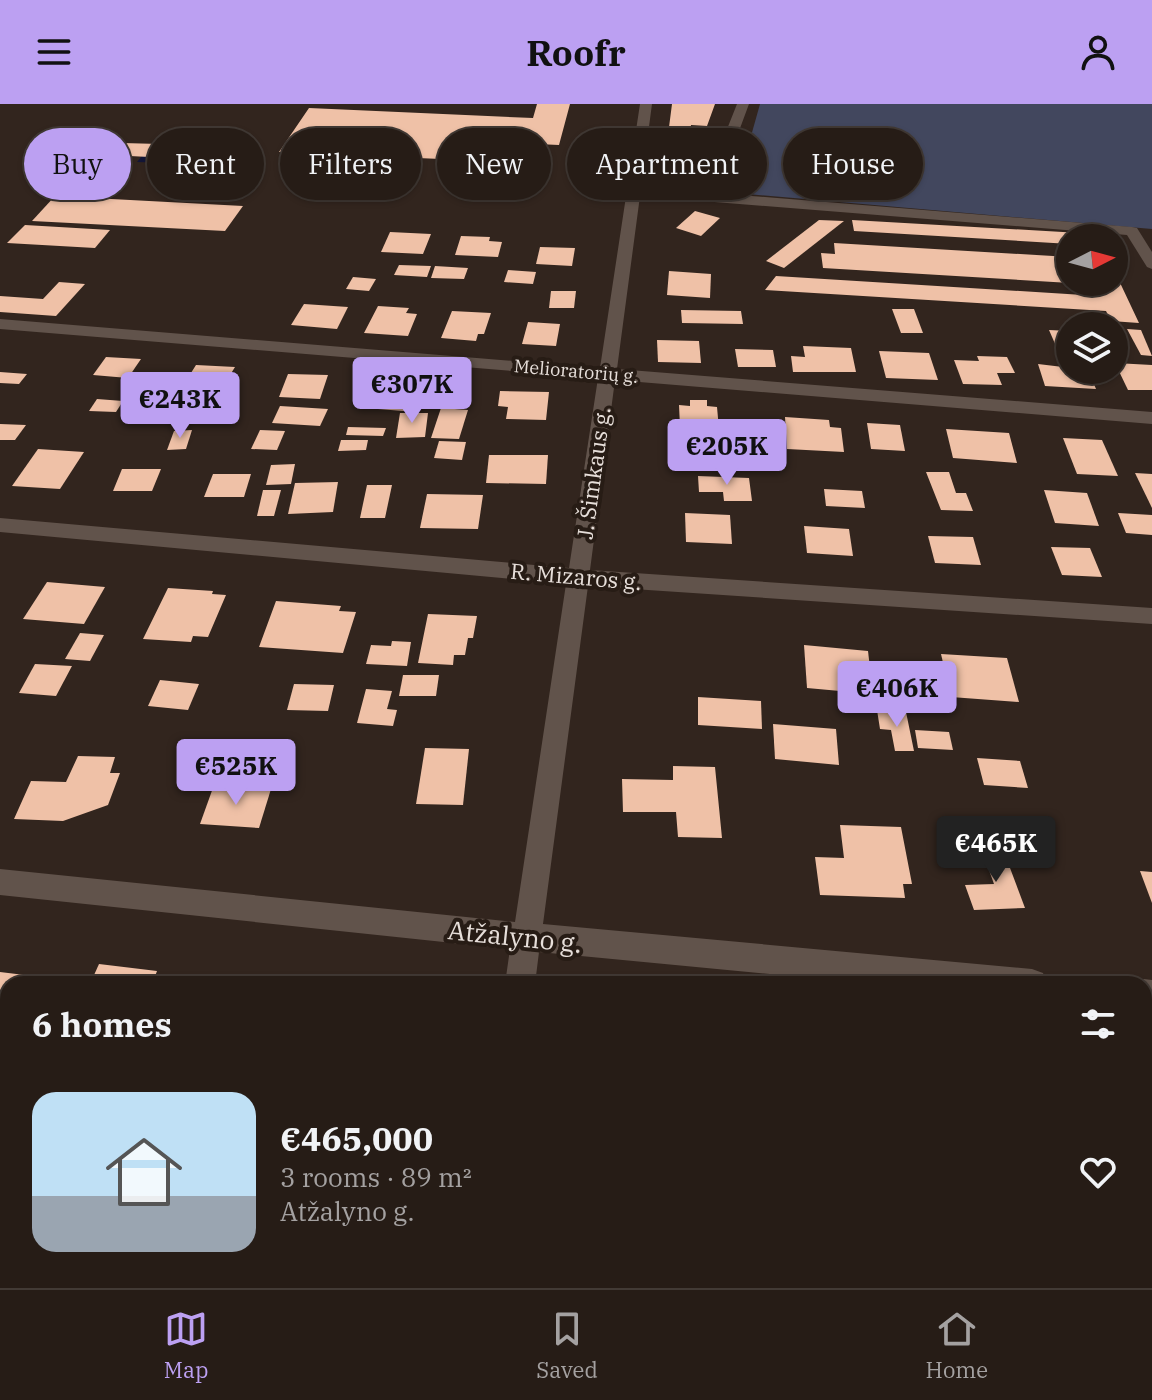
<!DOCTYPE html>
<html lang="en">
<head>
<meta charset="utf-8">
<style>
	:root { --surface:#261c16; --page:#2e251f; --text:#f1f3f6; --muted:#a4a1a1; --line:#423a35; --accent:#bca0f2 }
	body { margin:0; font-family:"IBM Plex Serif",serif; background:var(--page); color:var(--text); height:100vh; display:flex; flex-direction:column; font-size:30px; white-space:nowrap }
	* { box-sizing:border-box; margin:0 }
	p { font-size:26px; color:var(--muted) }
	.icon { flex:none; width:44px; height:44px; fill:none; stroke:currentColor; stroke-width:2; stroke-linecap:round; stroke-linejoin:round }
	.map { position:relative; flex:1; overflow:hidden }
	.sheet { position:absolute; left:0px; top:872px; width:1152px; height:312px; display:flex; flex-direction:column; background:var(--surface); border-radius:24px 24px 0 0; box-shadow:0 2px 6px #0004,0 0 0 2px var(--line) }
	.sheet>* { flex:none }
	.hud { position:absolute; left:24px; top:24px; width:1104px; height:72px; display:flex; gap:16px }
	.needle { width:52px; rotate:84deg }
	.fabs { position:absolute; left:1056px; top:120px; display:grid; gap:16px }
	.fabs a { display:grid; place-items:center; width:72px; height:72px; border-radius:50%; background:var(--surface); box-shadow:0 2px 6px #0004,0 0 0 2px var(--line); font-size:40px }
	.price { position:absolute; translate:-50% -68px; padding:0 18px; border-radius:8px; background:var(--accent); color:#111; font-size:26px; line-height:52px; filter:drop-shadow(0 2px 4px #0008) }
	.price::after { content:''; position:absolute; left:50%; top:48px; width:24px; height:18px; margin-left:-12px; background:inherit; clip-path:polygon(0 0,100% 0,50% 100%) }
	.price.current { background:#222; color:#fff }
	ul { padding:0; list-style:none }
	li { display:flex; align-items:center; gap:24px; height:200px; padding:0 32px }
	li+li { border-top:2px solid var(--line) }
	li span { display:grid; place-items:center; flex:none; width:224px; height:160px; border-radius:24px; color:#555 }
	li>.icon { margin-inline-start:auto }
	span .icon { width:96px; height:96px; fill:#fffc; stroke-width:1 }
	li b { font-size:34px }
	h2 { display:flex; justify-content:space-between; align-items:center; height:96px; padding:0 32px; font-size:34px }
	.pill { padding:0 28px; border-radius:36px; background:var(--surface); box-shadow:0 2px 6px #0004,0 0 0 2px var(--line); font-size:28px; line-height:72px }
	.pill.current { background:var(--accent); color:#111 }
	header { display:flex; justify-content:space-between; align-items:center; height:104px; padding:0 32px; background:var(--accent); color:#111; font-size:36px; font-weight:800 }
	.menu { display:flex; justify-content:space-around; align-items:center; height:112px; border-top:2px solid var(--line); background:var(--surface); font-size:22px; color:var(--muted) }
	.menu a { display:grid; justify-items:center; gap:4px }
	.menu .current { color:var(--accent) }
	.map>svg:first-child { display:block }
</style>
</head>
<body>
<header><svg class="icon" aria-label="menu" viewBox="0 0 24 24"><path d="M4 6h16M4 12h16M4 18h16"/></svg>Roofr<svg class="icon" aria-label="person" viewBox="0 0 24 24"><circle cx="12" cy="8" r="4"/><path d="M4 21q1-7 8-7t8 7"/></svg></header>
<div class="map">
<svg width="1152" height="1184" viewBox="0 0 1152 1184">
	<rect width="100%" height="100%" fill="#32251e"/>
	<polygon fill="#42475e" points="760,0 1152,0 1152,125 735,89"/>
	<polygon fill="#131637" points="156,34 252,37 235,61 137,58"/>
	<g fill="#efc1a7">
		<polygon points="537,0 570,0 559,41 537,40 531,59 279,48 309,4 533,14"/>
		<polygon points="672,0 715,0 707,22 691,21 687,63 664,62"/>
		<polygon points="122,39 160,40 149,53 110,51"/>
		<polygon points="55,92 243,102 225,127 32,117"/>
		<polygon points="695,107 720,114 701,132 676,124"/>
		<polygon points="819,116 844,117 784,164 766,157"/>
		<polygon points="852,116 1097,130 1099,134 1070,134 1070,140 854,127"/>
		<polygon points="25,121 110,126 95,144 7,139"/>
		<polygon points="390,128 431,130 423,150 381,148"/>
		<polygon points="461,132 490,133 489,137 502,138 498,153 455,151"/>
		<polygon points="834,139 1070,153 1070,179 823,164 821,149 835,150"/>
		<polygon points="540,143 575,144 572,162 536,160"/>
		<polygon points="399,161 431,162 427,173 394,171"/>
		<polygon points="435,162 468,164 464,175 431,174"/>
		<polygon points="508,166 536,168 533,180 504,178"/>
		<polygon points="1114,166 1139,219 1111,217 1106,207 765,186 776,172 1099,192 1092,178 1114,178"/>
		<polygon points="669,167 711,170 710,194 667,191"/>
		<polygon points="353,173 376,175 369,187 346,185"/>
		<polygon points="59,178 85,180 56,212 0,208 0,192 43,195"/>
		<polygon points="551,187 576,187 574,204 549,204"/>
		<polygon points="304,200 348,203 337,225 291,221"/>
		<polygon points="378,202 409,204 406,209 417,210 408,232 364,229"/>
		<polygon points="892,205 914,205 923,229 901,229"/>
		<polygon points="681,206 741,207 743,220 682,219"/>
		<polygon points="452,207 491,209 484,230 478,230 476,237 441,234"/>
		<polygon points="528,218 560,220 556,242 522,240"/>
		<polygon points="1127,225 1141,226 1152,252 1141,251"/>
		<polygon points="1049,226 1070,227 1070,242 1056,242"/>
		<polygon points="657,236 699,237 701,259 658,258"/>
		<polygon points="803,242 851,244 856,268 793,268 791,252 805,253"/>
		<polygon points="735,245 773,246 776,263 738,263"/>
		<polygon points="879,247 929,249 938,276 886,274"/>
		<polygon points="977,252 1007,253 1015,269 997,269 1002,281 963,280 954,256 979,257"/>
		<polygon points="106,253 141,255 128,274 93,271"/>
		<polygon points="1115,259 1152,261 1152,286 1128,286"/>
		<polygon points="1038,260 1088,266 1096,285 1045,282"/>
		<polygon points="196,261 235,263 213,299 230,301 219,319 179,316 190,298 174,296"/>
		<polygon points="0,268 27,270 19,280 0,279"/>
		<polygon points="288,270 328,271 320,295 279,293"/>
		<polygon points="392,273 429,276 416,308 378,305"/>
		<polygon points="500,287 549,288 546,316 506,315 508,303 498,302"/>
		<polygon points="97,295 123,297 116,308 89,307"/>
		<polygon points="690,296 707,296 707,302 717,303 719,325 680,323 679,301 690,302"/>
		<polygon points="280,302 328,305 320,322 272,319"/>
		<polygon points="441,304 468,306 459,335 431,334"/>
		<polygon points="400,309 428,309 425,333 396,334"/>
		<polygon points="785,313 829,316 830,323 841,324 844,348 787,345"/>
		<polygon points="867,319 900,321 905,347 871,345"/>
		<polygon points="0,320 26,321 15,336 0,336"/>
		<polygon points="348,323 386,324 383,332 346,331"/>
		<polygon points="946,325 1009,329 1017,359 953,354"/>
		<polygon points="192,326 186,345 167,346 174,327"/>
		<polygon points="260,326 285,327 277,346 251,345"/>
		<polygon points="1063,334 1102,336 1118,372 1077,370"/>
		<polygon points="341,336 368,336 366,346 338,347"/>
		<polygon points="439,337 466,338 462,356 434,354"/>
		<polygon points="721,343 748,343 750,356 723,356"/>
		<polygon points="38,345 84,348 60,385 12,382"/>
		<polygon points="489,351 548,351 546,380 486,379"/>
		<polygon points="295,360 291,380 266,381 271,361"/>
		<polygon points="122,365 161,365 152,387 113,387"/>
		<polygon points="926,368 949,368 956,389 966,389 973,407 941,406"/>
		<polygon points="1135,369 1152,370 1152,404"/>
		<polygon points="213,370 251,370 244,393 204,393"/>
		<polygon points="698,372 749,374 752,397 724,397 723,388 699,388"/>
		<polygon points="338,378 333,408 288,410 295,379"/>
		<polygon points="367,381 392,381 385,414 360,414"/>
		<polygon points="824,385 862,387 865,404 826,402"/>
		<polygon points="263,386 281,386 274,412 257,412"/>
		<polygon points="1044,386 1087,389 1099,422 1055,419"/>
		<polygon points="427,390 483,391 478,425 420,424"/>
		<polygon points="685,409 730,411 732,440 686,438"/>
		<polygon points="1118,409 1152,411 1152,431 1126,429"/>
		<polygon points="804,422 849,425 853,452 807,449"/>
		<polygon points="928,432 973,433 981,461 935,459"/>
		<polygon points="1051,443 1090,444 1102,473 1062,471"/>
		<polygon points="47,478 105,483 84,520 23,515"/>
		<polygon points="168,484 213,487 212,490 226,491 208,533 193,532 191,538 143,535"/>
		<polygon points="276,497 341,502 339,507 356,508 343,549 259,543"/>
		<polygon points="428,510 477,512 473,534 468,534 465,551 454,551 453,561 418,559"/>
		<polygon points="80,529 104,531 90,557 65,555"/>
		<polygon points="392,537 411,538 407,562 366,560 371,541 391,542"/>
		<polygon points="804,541 868,547 873,590 807,584"/>
		<polygon points="941,550 1007,554 1019,598 951,593"/>
		<polygon points="35,560 72,562 56,592 19,589"/>
		<polygon points="403,571 439,571 436,592 399,592"/>
		<polygon points="160,576 199,580 188,606 148,602"/>
		<polygon points="294,580 334,581 328,607 287,606"/>
		<polygon points="366,585 392,587 387,605 397,606 393,622 357,619"/>
		<polygon points="698,593 761,597 762,625 698,621"/>
		<polygon points="877,606 906,608 914,647 895,647 891,626 880,625"/>
		<polygon points="773,620 836,625 839,661 775,655"/>
		<polygon points="915,626 949,628 953,646 918,644"/>
		<polygon points="425,644 469,645 463,701 416,700"/>
		<polygon points="78,652 115,653 110,669 120,669 108,701 63,717 14,715 31,677 66,678"/>
		<polygon points="977,654 1020,657 1028,684 984,681"/>
		<polygon points="673,662 715,663 722,734 678,733 676,708 623,708 622,675 673,676"/>
		<polygon points="214,681 271,685 259,724 200,720"/>
		<polygon points="840,721 901,723 912,780 903,780 905,794 820,791 815,753 844,754"/>
		<polygon points="1001,740 1025,804 974,806 965,781 994,780 980,741"/>
		<polygon points="1140,767 1152,768 1152,799"/>
		<polygon points="99,860 157,867 152,880 90,880"/>
		<polygon points="0,868 41,873 38,880 8,880 8,948 4,948 0,957"/>
		<polygon points="1144,1157 1152,1157 1152,1184 1098,1184 1095,1176 1144,1176"/>
		<polygon points="571,1176 640,1176 640,1184 571,1178"/>
		<polygon points="716,1176 758,1176 759,1184 716,1184"/>
		<polygon points="915,1176 976,1176 978,1184 916,1184"/>
	</g>
	<g fill="none" stroke-linecap="round" stroke-linejoin="round">
		<g fill="#61534b" fill-rule="evenodd">
			<polygon points="640,0 652,0 641,83 702,88 737,0 749,0 716,89 1132,123 1137,124 1152,148 1152,165 1147,163 1127,131 640,92 617,265 1152,308 1152,320 615,276 590,466 1152,504 1152,520 588,482 543,820 1032,865 1043,869 1047,880 874,880 539,848 535,880 505,880 510,845 0,791 0,765 515,818 566,480 0,428 0,414 569,464 598,274 0,225 0,215 600,264"/>
			<polygon points="1144,875 1152,876 1152,906 1144,905 1144,880 1133,880"/>
			<polygon points="458,1176 494,1176 493,1184 457,1184"/>
		</g>
	</g>
	<g text-anchor="middle" dominant-baseline="central" stroke-width="8" stroke-linejoin="round" paint-order="stroke">
		<g font-size="18" fill="#e7dfda" stroke="#271c15">
			<text transform="translate(576 267) rotate(5)">Melioratorių g.</text>
		</g>
		<g font-size="22" fill="#e7dfda" stroke="#271c15">
			<text transform="translate(593 369) rotate(-82)">J. Šimkaus g.</text>
			<text transform="translate(576 472) rotate(5)">R. Mizaros g.</text>
		</g>
		<g font-size="26" fill="#e7dfda" stroke="#271c15">
			<text transform="translate(515 832) rotate(6)">Atžalyno g.</text>
		</g>
	</g>
</svg>
<div class="fabs">
<a><svg class="needle" viewBox="-14 -14 28 28"><path d="M0-13l5 13h-10z" fill="#e53935"/><path d="M0 13l5-13h-10z" fill="#a4a1a1"/></svg></a>
<a><svg class="icon" aria-label="layers" viewBox="0 0 24 24"><path d="M12 4l9 5-9 5-9-5zM3 14l9 5 9-5"/></svg></a>
</div>
<b class="price" style="left:412px;top:321px">€307K</b>
<b class="price" style="left:180px;top:336px">€243K</b>
<b class="price" style="left:727px;top:383px">€205K</b>
<b class="price" style="left:897px;top:625px">€406K</b>
<b class="price" style="left:236px;top:703px">€525K</b>
<b class="price current" style="left:996px;top:780px">€465K</b>
<div class="hud">
<a class="pill current">Buy</a>
<a class="pill">Rent</a>
<a class="pill">Filters</a>
<a class="pill">New</a>
<a class="pill">Apartment</a>
<a class="pill">House</a>
</div>
<section class="sheet">
<h2>6 homes<svg class="icon" aria-label="filters" viewBox="0 0 24 24"><path d="M4 7h16M4 17h16"/><circle cx="9" cy="7" r="2"/><circle cx="15" cy="17" r="2"/></svg></h2>
<ul>
<li><span style="background:linear-gradient(#bfe0f5 65%,#9aa5b1 0)"><svg class="icon" aria-label="home" viewBox="0 0 24 24"><path d="M3 11l9-7 9 7M6 9v11h12V9"/></svg></span><div><b>€465,000</b><p>3 rooms · 89 m²</p><p>Atžalyno g.</p></div><svg class="icon" aria-label="heart" viewBox="0 0 24 24"><path d="M12 20l-8-8c-3-5 5-10 8-4 3-6 11-1 8 4z"/></svg></li>
</ul>
</section>
</div>
<nav class="menu">
<a class="current"><svg class="icon" aria-label="map" viewBox="0 0 24 24"><path d="M3 6l6-2 6 2 6-2v14l-6 2-6-2-6 2zM9 4v14M15 6v14"/></svg>Map</a>
<a><svg class="icon" aria-label="saved" viewBox="0 0 24 24"><path d="M7 4h10v16l-5-4-5 4z"/></svg>Saved</a>
<a><svg class="icon" aria-label="home" viewBox="0 0 24 24"><path d="M3 11l9-7 9 7M6 9v11h12V9"/></svg>Home</a>
</nav>
</body>
</html>
